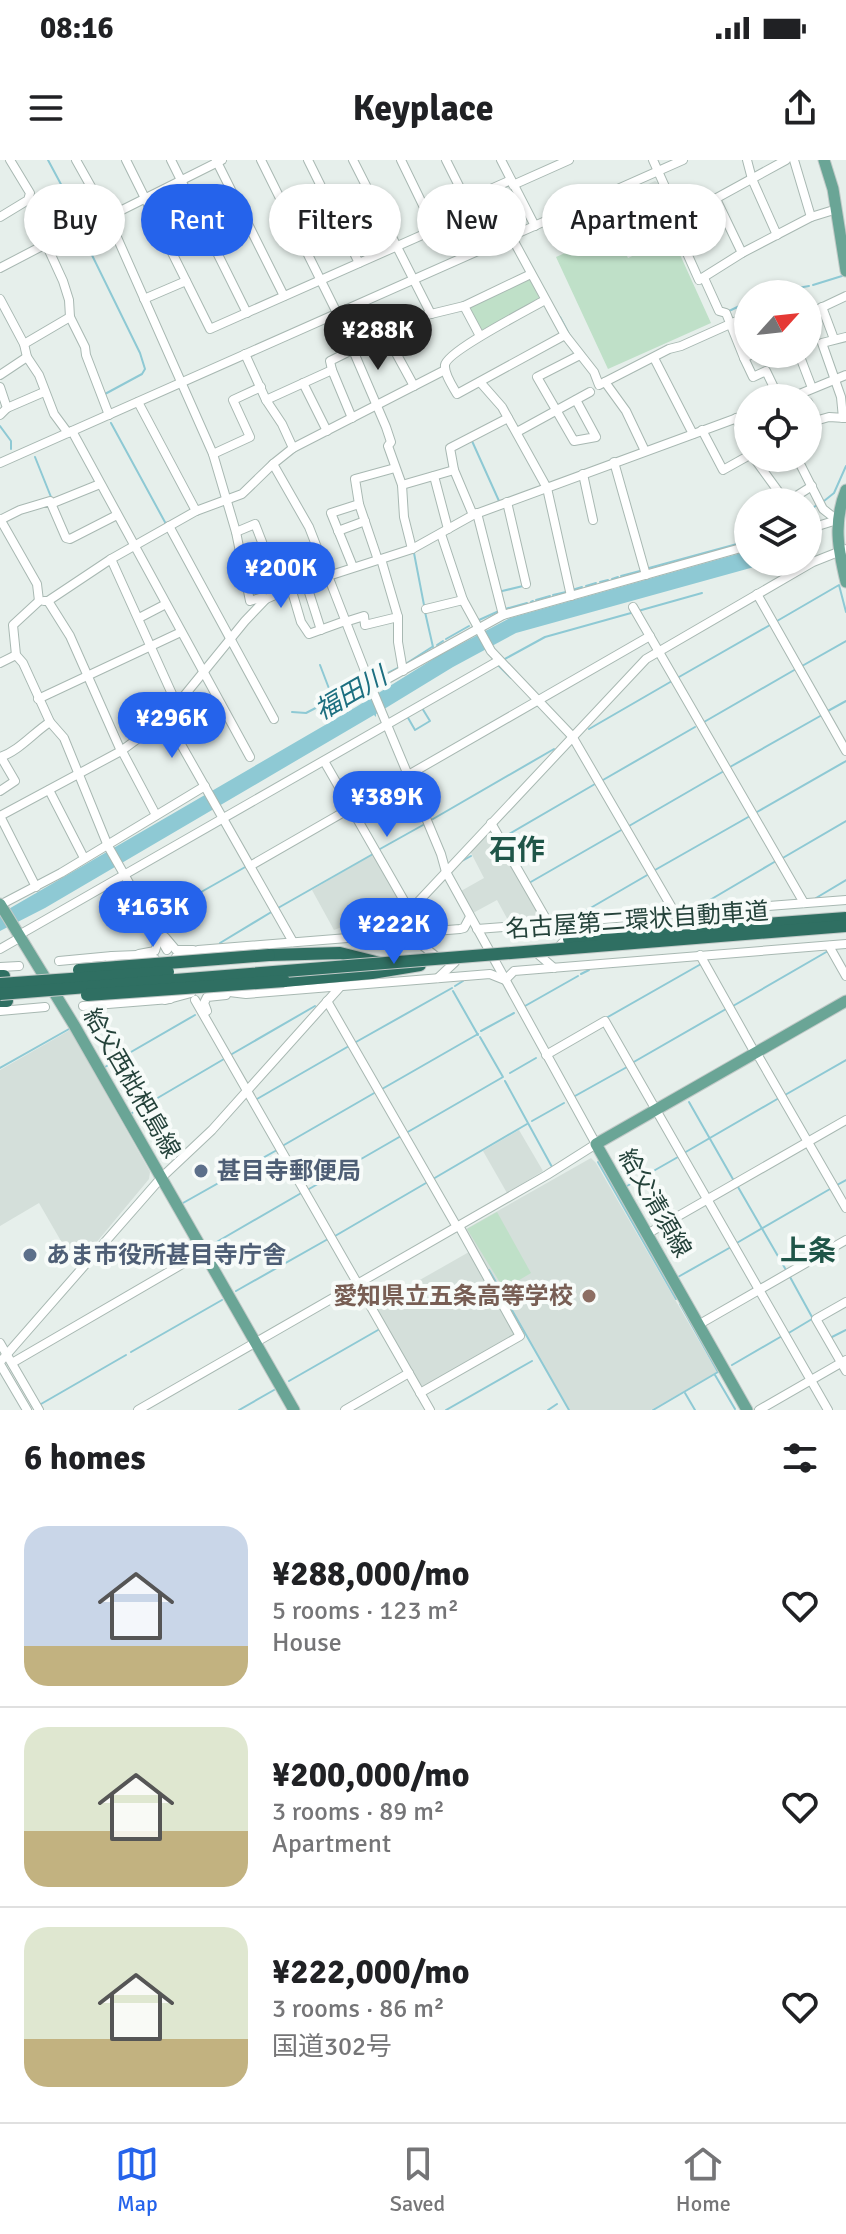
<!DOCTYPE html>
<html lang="en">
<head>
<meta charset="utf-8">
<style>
	:root { --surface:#fff; --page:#f6f6f6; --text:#202124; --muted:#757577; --line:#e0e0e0; --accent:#2563eb }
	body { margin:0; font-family:Signika,"Noto Sans JP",sans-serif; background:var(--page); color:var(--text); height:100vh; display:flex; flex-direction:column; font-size:30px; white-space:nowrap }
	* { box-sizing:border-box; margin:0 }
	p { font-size:26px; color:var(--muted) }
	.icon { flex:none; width:44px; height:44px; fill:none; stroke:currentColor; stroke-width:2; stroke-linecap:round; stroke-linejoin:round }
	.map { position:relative; height:1250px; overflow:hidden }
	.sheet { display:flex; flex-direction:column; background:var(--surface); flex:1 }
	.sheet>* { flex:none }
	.hud { position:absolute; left:24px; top:24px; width:798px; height:72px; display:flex; gap:16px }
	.needle { width:52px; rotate:63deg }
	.fabs { position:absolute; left:734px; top:120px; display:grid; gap:16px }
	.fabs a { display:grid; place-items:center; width:88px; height:88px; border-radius:50%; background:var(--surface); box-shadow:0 2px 6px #0004; font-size:40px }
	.price { position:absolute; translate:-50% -68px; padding:0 18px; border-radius:28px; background:var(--accent); color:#fff; font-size:26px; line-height:52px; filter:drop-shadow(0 2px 4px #0008) }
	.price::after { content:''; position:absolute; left:50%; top:48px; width:24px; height:18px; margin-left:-12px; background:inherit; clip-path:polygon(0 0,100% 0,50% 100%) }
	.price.on { background:#222; color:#fff }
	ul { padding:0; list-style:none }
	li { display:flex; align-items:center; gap:24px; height:200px; padding:0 24px }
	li+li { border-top:2px solid var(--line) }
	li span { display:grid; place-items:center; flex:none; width:224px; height:160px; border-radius:24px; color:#555 }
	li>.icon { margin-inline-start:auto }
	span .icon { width:96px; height:96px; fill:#fffc; stroke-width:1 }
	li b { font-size:34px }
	h2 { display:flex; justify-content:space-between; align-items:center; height:96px; padding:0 24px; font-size:34px }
	.chip { padding:0 28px; border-radius:36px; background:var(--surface); box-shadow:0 2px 6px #0004; font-size:28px; line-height:72px }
	.chip.on { background:var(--accent); color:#fff }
	.status { display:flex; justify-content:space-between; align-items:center; height:56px; padding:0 40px; background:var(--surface); direction:ltr }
	.status svg { height:22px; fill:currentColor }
	header { display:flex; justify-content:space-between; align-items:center; height:104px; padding:0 24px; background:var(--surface); font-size:36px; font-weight:700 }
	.dock { display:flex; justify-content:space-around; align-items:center; height:112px; border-top:2px solid var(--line); background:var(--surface); font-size:22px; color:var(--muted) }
	.dock a { display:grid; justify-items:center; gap:4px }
	.dock .on { color:var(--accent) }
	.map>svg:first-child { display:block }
</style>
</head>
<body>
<div class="status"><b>08:16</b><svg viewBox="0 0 49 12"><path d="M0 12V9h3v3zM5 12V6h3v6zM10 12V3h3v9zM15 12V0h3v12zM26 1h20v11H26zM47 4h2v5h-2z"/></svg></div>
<header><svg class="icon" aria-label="menu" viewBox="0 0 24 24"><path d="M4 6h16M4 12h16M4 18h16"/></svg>Keyplace<svg class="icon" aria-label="share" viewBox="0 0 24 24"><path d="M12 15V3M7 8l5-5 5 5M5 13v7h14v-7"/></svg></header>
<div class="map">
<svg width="846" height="1250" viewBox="0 0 846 1250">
	<rect width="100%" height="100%" fill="#e6efeb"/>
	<g fill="#d4dfda">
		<polygon points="655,21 659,23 667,39 618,61 609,41"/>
		<polygon points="491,669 542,760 509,762 497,740 473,753 461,731 484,718 470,691"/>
		<polygon points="373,694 405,749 386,770 355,772 350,764 334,770 312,730"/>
		<polygon points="70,870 150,1012 149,1019 76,1107 39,1043 0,1066 0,910"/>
		<polygon points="519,970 543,1011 507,1033 483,991"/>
		<polygon points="591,998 596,1003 717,1212 651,1250 570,1250 464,1070"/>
		<polygon points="469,1092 515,1176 423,1229 374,1146"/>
	</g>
	<g fill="#bfe0c8">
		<polygon points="615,71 628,98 672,77 711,163 608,209 556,97"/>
		<polygon points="527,118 530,119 540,140 480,171 469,149 470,146"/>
		<polygon points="497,1052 531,1113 504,1129 467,1069"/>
	</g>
	<polygon fill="#8ec9d4" points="748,391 748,402 772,402 516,473 453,507 376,554 376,557 374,555 45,748 0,771 0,754 356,547 438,496 510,458"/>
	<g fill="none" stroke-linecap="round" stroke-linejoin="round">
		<g stroke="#8ec9d4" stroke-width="2">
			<polyline points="48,0 71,43 86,85"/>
			<polyline points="88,87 140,193 145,209 142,214 105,234"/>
			<polyline points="813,125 842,116"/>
			<polyline points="775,132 809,126"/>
			<polyline points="767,134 771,132"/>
			<polyline points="729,151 748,142"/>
			<polyline points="560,157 570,176"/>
			<polyline points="111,263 166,364"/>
			<polyline points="0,266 11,281 11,289"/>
			<polyline points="472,281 499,341"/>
			<polyline points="35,297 51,337"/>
			<polyline points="824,341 834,333 846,306"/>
			<polyline points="808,351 817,345"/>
			<polyline points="414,393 424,445"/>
			<polyline points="649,408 748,381"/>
			<polyline points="621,416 640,411"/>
			<polyline points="612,419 618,417"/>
			<polyline points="600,422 608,420"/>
			<polyline points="586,426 596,423"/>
			<polyline points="572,430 582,427"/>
			<polyline points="498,432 523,426"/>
			<polyline points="553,435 566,432"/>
			<polyline points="536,440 550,436"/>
			<polyline points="531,442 533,441"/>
			<polyline points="505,449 527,443"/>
			<polyline points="638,451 702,433"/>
			<polyline points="425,452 433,487"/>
			<polyline points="479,460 499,451"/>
			<polyline points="777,461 839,425 846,452"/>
			<polyline points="446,479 469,466"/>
			<polyline points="437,485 443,481"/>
			<polyline points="503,500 545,477 631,453"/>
			<polyline points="404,505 432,487"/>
			<polyline points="499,506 511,518"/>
			<polyline points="802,506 846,481"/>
			<polyline points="679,517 770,465"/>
			<polyline points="374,520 398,508"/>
			<polyline points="337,537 365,524"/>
			<polyline points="332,542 335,547"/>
			<polyline points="292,552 306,553 333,539 320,505"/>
			<polyline points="826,552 846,541"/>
			<polyline points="407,556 415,570 430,561 422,548"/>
			<polyline points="704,562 796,509"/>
			<polyline points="589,569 672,521"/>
			<polyline points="730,607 822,555"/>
			<polyline points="603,620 695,567"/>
			<polyline points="757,652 846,601"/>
			<polyline points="433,659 554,589"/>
			<polyline points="629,666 724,611"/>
			<polyline points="504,677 595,624"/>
			<polyline points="380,689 423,665"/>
			<polyline points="781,699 846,661"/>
			<polyline points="462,701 471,696"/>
			<polyline points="655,710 750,656"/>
			<polyline points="529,723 623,669"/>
			<polyline points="816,738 846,720"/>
			<polyline points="698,747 776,701"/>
			<polyline points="278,748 373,694"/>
			<polyline points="157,757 247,706"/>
			<polyline points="575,757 649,714"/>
			<polyline points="418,776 424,781"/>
			<polyline points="220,783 273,751"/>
			<polyline points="581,814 589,810"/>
			<polyline points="455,826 463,821"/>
			<polyline points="453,831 478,875"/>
			<polyline points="525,846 578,816"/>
			<polyline points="733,846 828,791"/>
			<polyline points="606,858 701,804"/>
			<polyline points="481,871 514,853"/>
			<polyline points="356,882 452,828"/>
			<polyline points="232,894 315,846"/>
			<polyline points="632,903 726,849"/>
			<polyline points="105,907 195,855"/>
			<polyline points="0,908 69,869"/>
			<polyline points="510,913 536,898"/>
			<polyline points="505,921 552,1007"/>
			<polyline points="382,929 478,874"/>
			<polyline points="785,935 846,900"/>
			<polyline points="575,936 627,907"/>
			<polyline points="257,939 349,886"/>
			<polyline points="689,942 734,1021"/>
			<polyline points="132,953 224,899"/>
			<polyline points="532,961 564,943"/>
			<polyline points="406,973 503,917 480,877"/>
			<polyline points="284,985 376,932"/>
			<polyline points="684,993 779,938"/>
			<polyline points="598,1002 676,1139"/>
			<polyline points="433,1019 527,964"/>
			<polyline points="837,1025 846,1020"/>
			<polyline points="627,1026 678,997"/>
			<polyline points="738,1027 786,1110"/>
			<polyline points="309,1029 401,976"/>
			<polyline points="183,1043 277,990"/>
			<polyline points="335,1076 426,1023"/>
			<polyline points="735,1084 830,1029"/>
			<polyline points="208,1087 303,1032"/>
			<polyline points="489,1110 569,1250"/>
			<polyline points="678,1117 731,1087"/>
			<polyline points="790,1117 812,1157"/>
			<polyline points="236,1131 328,1079"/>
			<polyline points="787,1174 812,1159"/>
			<polyline points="830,1178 846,1170"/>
			<polyline points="131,1192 222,1140"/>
			<polyline points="732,1205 782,1176"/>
			<polyline points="715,1215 735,1249"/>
			<polyline points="289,1221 378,1170"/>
			<polyline points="685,1233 695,1250"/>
			<polyline points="41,1244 126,1195"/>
			<polyline points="239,1250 274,1230"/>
			<polyline points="446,1250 532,1201"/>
			<polyline points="548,1250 557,1244"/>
			<polyline points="653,1250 718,1212 680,1144"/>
		</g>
		<defs>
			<g id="minor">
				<polyline points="76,0 108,57 213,294 236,372 250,441 263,437 266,439"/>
				<polyline points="126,0 210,169 472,53"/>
				<polyline points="171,0 247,153"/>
				<polyline points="216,0 284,136"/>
				<polyline points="261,0 337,153 386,267 391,282 388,286 402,325 404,357 412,389"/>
				<polyline points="308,0 359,103"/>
				<polyline points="401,0 435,70"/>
				<polyline points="446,0 489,86"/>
				<polyline points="501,0 535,66"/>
				<polyline points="653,0 670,38 673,62 699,120 742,93 811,57 837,49"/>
				<polyline points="747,0 752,19 777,75"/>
				<polyline points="794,0 811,57"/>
				<polyline points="513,25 569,0"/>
				<polyline points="716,39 742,93"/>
				<polyline points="466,40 511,20"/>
				<polyline points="0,57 28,40 30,33 10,0"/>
				<polyline points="108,57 222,0"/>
				<polyline points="673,62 786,0"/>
				<polyline points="511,76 565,175 594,212 599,225 669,189 681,186 748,156"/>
				<polyline points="0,108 46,84 63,121 69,140 70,157 85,187 86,195 109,255"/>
				<polyline points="704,118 719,151 726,153 744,198 752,194"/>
				<polyline points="0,139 24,184 27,197 39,215 54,254 68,273"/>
				<polyline points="144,139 186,121"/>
				<path d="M545,140C530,149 447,191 445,205C444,214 453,227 457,234L565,175"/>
				<polyline points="464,146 480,176"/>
				<polyline points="822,147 834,179"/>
				<polyline points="431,154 464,146 531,114"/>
				<polyline points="808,154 846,136"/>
				<polyline points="384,171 414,226"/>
				<polyline points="24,184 70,157"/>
				<polyline points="245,194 266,240 282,264 293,288"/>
				<polyline points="799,194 812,228"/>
				<polyline points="654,198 693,274"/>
				<polyline points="744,198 753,217 766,211 779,238"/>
				<polyline points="332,210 330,201 374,179 401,161 431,154 353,0"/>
				<polyline points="0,215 27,197"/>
				<polyline points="480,222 502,247 547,328 571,436"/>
				<polyline points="605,222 626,251 645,291"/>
				<polyline points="303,223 327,271"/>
				<polyline points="0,227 7,248 0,255"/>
				<polyline points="790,238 846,215"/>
				<polyline points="266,240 332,210 352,258"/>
				<polyline points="576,240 596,277 574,281 537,217 580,195"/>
				<polyline points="138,242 196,351"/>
				<polyline points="808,242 815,259"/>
				<polyline points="7,248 44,232"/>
				<polyline points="736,258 748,283"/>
				<polyline points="843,258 841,237 822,183 846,177"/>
				<polyline points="808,263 829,257 845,258"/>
				<polyline points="702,270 723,310 748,296"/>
				<polyline points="72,271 250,597"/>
				<polyline points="517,272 590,232"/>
				<polyline points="213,294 250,277 233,240 261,227"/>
				<polyline points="754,298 786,342"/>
				<polyline points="797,298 823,349 837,360"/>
				<polyline points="614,302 646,415"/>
				<polyline points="0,303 683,0"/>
				<polyline points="583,314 593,360"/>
				<polyline points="434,316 448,369"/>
				<polyline points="402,325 454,310"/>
				<polyline points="507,342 526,424"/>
				<polyline points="787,342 812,326"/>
				<polyline points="53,343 100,324"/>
				<polyline points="477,353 503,455"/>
				<polyline points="473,355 454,310 450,288 508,258"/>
				<polyline points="0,359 37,424 39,441"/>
				<polyline points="0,360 20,350 50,341 66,378 70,379 117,355"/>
				<polyline points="169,366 274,559"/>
				<polyline points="808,369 837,360"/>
				<polyline points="338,371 365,361"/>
				<polyline points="236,372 255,364 269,400 242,409"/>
				<polyline points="441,374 463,440 491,491 572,576 675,753"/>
				<polyline points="111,399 177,545"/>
				<polyline points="378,400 359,344 355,319 395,308"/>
				<polyline points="353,407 331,353 359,344"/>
				<polyline points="306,423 321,470"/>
				<polyline points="291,428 301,462 309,474 345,461"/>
				<polyline points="757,434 846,591"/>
				<polyline points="39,441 13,465 16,495 23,503 50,562 64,578 108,686 167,790"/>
				<polyline points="44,441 48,441 70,476 121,591"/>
				<polyline points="48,441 111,399 196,351 242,334 273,304"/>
				<polyline points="633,447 804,743"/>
				<polyline points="426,449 463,440"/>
				<polyline points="398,457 398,482 403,511"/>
				<polyline points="139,458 166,444"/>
				<polyline points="345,462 364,456 365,465 398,457 381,399"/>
				<polyline points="0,503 16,495"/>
				<polyline points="371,528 503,455 748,386"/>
				<polyline points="38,539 181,472"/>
				<polyline points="166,558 293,782"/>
				<polyline points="122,591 156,655"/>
				<path d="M0,597C19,591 33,573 50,562"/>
				<polyline points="324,601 422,772"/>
				<polyline points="49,630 83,696"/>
				<polyline points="0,631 15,621 1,597"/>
				<polyline points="0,656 121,591 166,558 245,461 266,439 291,428 412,389 473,355 748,254"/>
				<polyline points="0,656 36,727"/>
				<polyline points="491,663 549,764"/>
				<polyline points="250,706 650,476"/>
				<polyline points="0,745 61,713 205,626"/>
				<polyline points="477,769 846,740"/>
				<polyline points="388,774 646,499 813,402 846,389"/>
				<polyline points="408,774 438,798"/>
				<polyline points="19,775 498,501"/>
				<polyline points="165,777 176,790 193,790"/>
				<polyline points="829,786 846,816"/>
				<polyline points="0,789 21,777"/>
				<polyline points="555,791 583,760"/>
				<polyline points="139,794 155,791 157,784 152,775"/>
				<polyline points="539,795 554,808"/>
				<polyline points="700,795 755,893"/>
				<polyline points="176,797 185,797 198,790 460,769 464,768 470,757"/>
				<polyline points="59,801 112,796"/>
				<polyline points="0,807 19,806"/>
				<polyline points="107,810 112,796 137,795 155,799"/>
				<polyline points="438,818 455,802"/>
				<polyline points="221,831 246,834 490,814 505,820 514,811 846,784"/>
				<polyline points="165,840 191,833"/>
				<polyline points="195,840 430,1250"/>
				<polyline points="327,841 457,1067"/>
				<polyline points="83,846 170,839"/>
				<polyline points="0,851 45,847"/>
				<polyline points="207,851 204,843 207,837 226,835"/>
				<polyline points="756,892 846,1048"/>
				<polyline points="546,895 605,861 828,1250"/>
				<polyline points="647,1074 846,960"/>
				<polyline points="846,1142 816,1159 846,1211"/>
				<polyline points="698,1165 846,1080"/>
				<polyline points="0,1183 39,1250"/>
				<polyline points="0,1202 161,1018 212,970 340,827"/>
				<polyline points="12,1203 203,1092"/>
				<polyline points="0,1204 27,1250"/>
				<polyline points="420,1233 520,1176 459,1066"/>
				<polyline points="138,1250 547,1015 596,984 446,712 441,694 372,529 309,367 273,304 293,288 445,210"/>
				<polyline points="345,1250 409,1213"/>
				<polyline points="759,1250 846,1200"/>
			</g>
			<g id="major">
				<polyline points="824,0 833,29 846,111"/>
				<path d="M846,330C833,362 838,389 846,422"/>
				<polyline points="0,744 74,865 294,1250"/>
				<polyline points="747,1250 596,984 846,841"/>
			</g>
			<g id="highway">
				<polyline points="269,795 340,793 380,803"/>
				<polyline points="0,816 4,816"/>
				<polyline points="284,821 372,813 420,805"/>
				<polyline points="0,841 7,841"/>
			</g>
		</defs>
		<use href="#minor" stroke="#a8b8b2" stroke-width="10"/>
		<use href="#major" stroke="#c2cac8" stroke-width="13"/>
		<use href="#highway" stroke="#c2cac8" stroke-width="14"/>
		<use href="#minor" stroke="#fff" stroke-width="8"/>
		<use href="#major" stroke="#6aa596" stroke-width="11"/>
		<use href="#highway" stroke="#2f6f62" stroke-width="12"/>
		<defs>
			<g id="highway-bridge">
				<polyline points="569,779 846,758"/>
				<polyline points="79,810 269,795"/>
				<polyline points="0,824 168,812"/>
				<polyline points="0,834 846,766"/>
				<polyline points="87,835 284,821"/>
			</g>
		</defs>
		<use href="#highway-bridge" stroke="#c2cac8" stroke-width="14" stroke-linecap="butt"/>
		<use href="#highway-bridge" stroke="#2f6f62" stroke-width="12"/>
	</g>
	<g fill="#5c6f8a" stroke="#f7fbf9" stroke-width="3">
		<circle cx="201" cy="1011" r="8"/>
		<circle cx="30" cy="1095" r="8"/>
	</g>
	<circle fill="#8d6e63" stroke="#f7fbf9" stroke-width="3" cx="589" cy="1136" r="8"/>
	<g text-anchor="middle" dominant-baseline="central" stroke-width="8" stroke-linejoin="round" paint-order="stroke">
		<g font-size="24" fill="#24423a" stroke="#f7fbf9">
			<text transform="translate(637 760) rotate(-4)">名古屋第二環状自動車道</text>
			<text transform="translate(132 923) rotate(60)">給父西枇杷島線</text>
			<text transform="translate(655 1043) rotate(60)">給父清須線</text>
		</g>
		<g font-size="24" font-weight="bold" fill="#4e5e75" stroke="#f7fbf9" text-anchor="start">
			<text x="217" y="1011">甚目寺郵便局</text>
			<text x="46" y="1095">あま市役所甚目寺庁舎</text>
		</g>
		<g font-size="24" font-weight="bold" fill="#785e54" stroke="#f7fbf9" text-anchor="end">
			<text x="573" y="1136">愛知県立五条高等学校</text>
		</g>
		<g font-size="26" font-style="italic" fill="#1c6f80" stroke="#f7fbf9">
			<text transform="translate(351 534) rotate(-30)">福田川</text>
		</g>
		<g font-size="28" font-weight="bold" fill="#1f5548" stroke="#f7fbf9">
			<text x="517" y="690">石作</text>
			<text x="808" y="1091">上条</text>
		</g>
	</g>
</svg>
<div class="fabs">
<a><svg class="needle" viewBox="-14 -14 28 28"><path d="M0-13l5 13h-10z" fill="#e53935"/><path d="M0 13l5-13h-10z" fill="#757577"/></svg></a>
<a><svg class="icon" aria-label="locate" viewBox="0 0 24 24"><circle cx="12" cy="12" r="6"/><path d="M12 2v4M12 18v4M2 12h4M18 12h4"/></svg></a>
<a><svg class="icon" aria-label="layers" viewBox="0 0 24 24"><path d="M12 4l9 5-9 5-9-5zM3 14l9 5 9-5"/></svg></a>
</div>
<b class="price on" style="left:378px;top:212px">¥288K</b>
<b class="price" style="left:281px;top:450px">¥200K</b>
<b class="price" style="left:172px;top:600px">¥296K</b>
<b class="price" style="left:387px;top:679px">¥389K</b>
<b class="price" style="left:153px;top:789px">¥163K</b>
<b class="price" style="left:394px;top:806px">¥222K</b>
<div class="hud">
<a class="chip">Buy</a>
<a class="chip on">Rent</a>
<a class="chip">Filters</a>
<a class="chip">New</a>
<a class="chip">Apartment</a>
</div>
</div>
<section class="sheet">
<h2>6 homes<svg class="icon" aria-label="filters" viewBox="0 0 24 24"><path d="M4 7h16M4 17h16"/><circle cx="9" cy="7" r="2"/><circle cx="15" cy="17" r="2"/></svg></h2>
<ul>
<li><span style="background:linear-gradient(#c9d6e8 75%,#c2b280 0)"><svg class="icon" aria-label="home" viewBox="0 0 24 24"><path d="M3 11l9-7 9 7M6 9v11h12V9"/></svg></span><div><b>¥288,000/mo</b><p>5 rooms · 123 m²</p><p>House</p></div><svg class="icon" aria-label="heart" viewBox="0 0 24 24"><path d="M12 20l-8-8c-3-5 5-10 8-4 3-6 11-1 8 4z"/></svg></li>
<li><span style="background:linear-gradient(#dfe7d0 65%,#c2b280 0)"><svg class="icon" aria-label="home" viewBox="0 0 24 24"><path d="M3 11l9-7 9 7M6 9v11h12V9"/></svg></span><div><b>¥200,000/mo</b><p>3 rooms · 89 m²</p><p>Apartment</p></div><svg class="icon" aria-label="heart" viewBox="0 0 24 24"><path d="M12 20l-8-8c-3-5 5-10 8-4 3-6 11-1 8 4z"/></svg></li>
<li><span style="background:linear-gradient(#dfe7d0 70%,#c2b280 0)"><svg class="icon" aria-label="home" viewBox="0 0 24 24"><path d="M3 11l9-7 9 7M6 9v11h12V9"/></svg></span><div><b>¥222,000/mo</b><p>3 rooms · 86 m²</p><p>国道302号</p></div><svg class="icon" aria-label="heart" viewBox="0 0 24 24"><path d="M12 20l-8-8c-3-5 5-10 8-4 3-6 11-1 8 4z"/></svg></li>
</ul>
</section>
<nav class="dock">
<a class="on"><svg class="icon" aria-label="map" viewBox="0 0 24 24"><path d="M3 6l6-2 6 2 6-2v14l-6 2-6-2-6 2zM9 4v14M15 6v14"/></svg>Map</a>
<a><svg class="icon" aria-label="saved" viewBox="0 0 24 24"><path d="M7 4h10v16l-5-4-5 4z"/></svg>Saved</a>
<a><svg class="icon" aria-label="home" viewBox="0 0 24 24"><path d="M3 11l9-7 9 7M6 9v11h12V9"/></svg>Home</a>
</nav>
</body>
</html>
